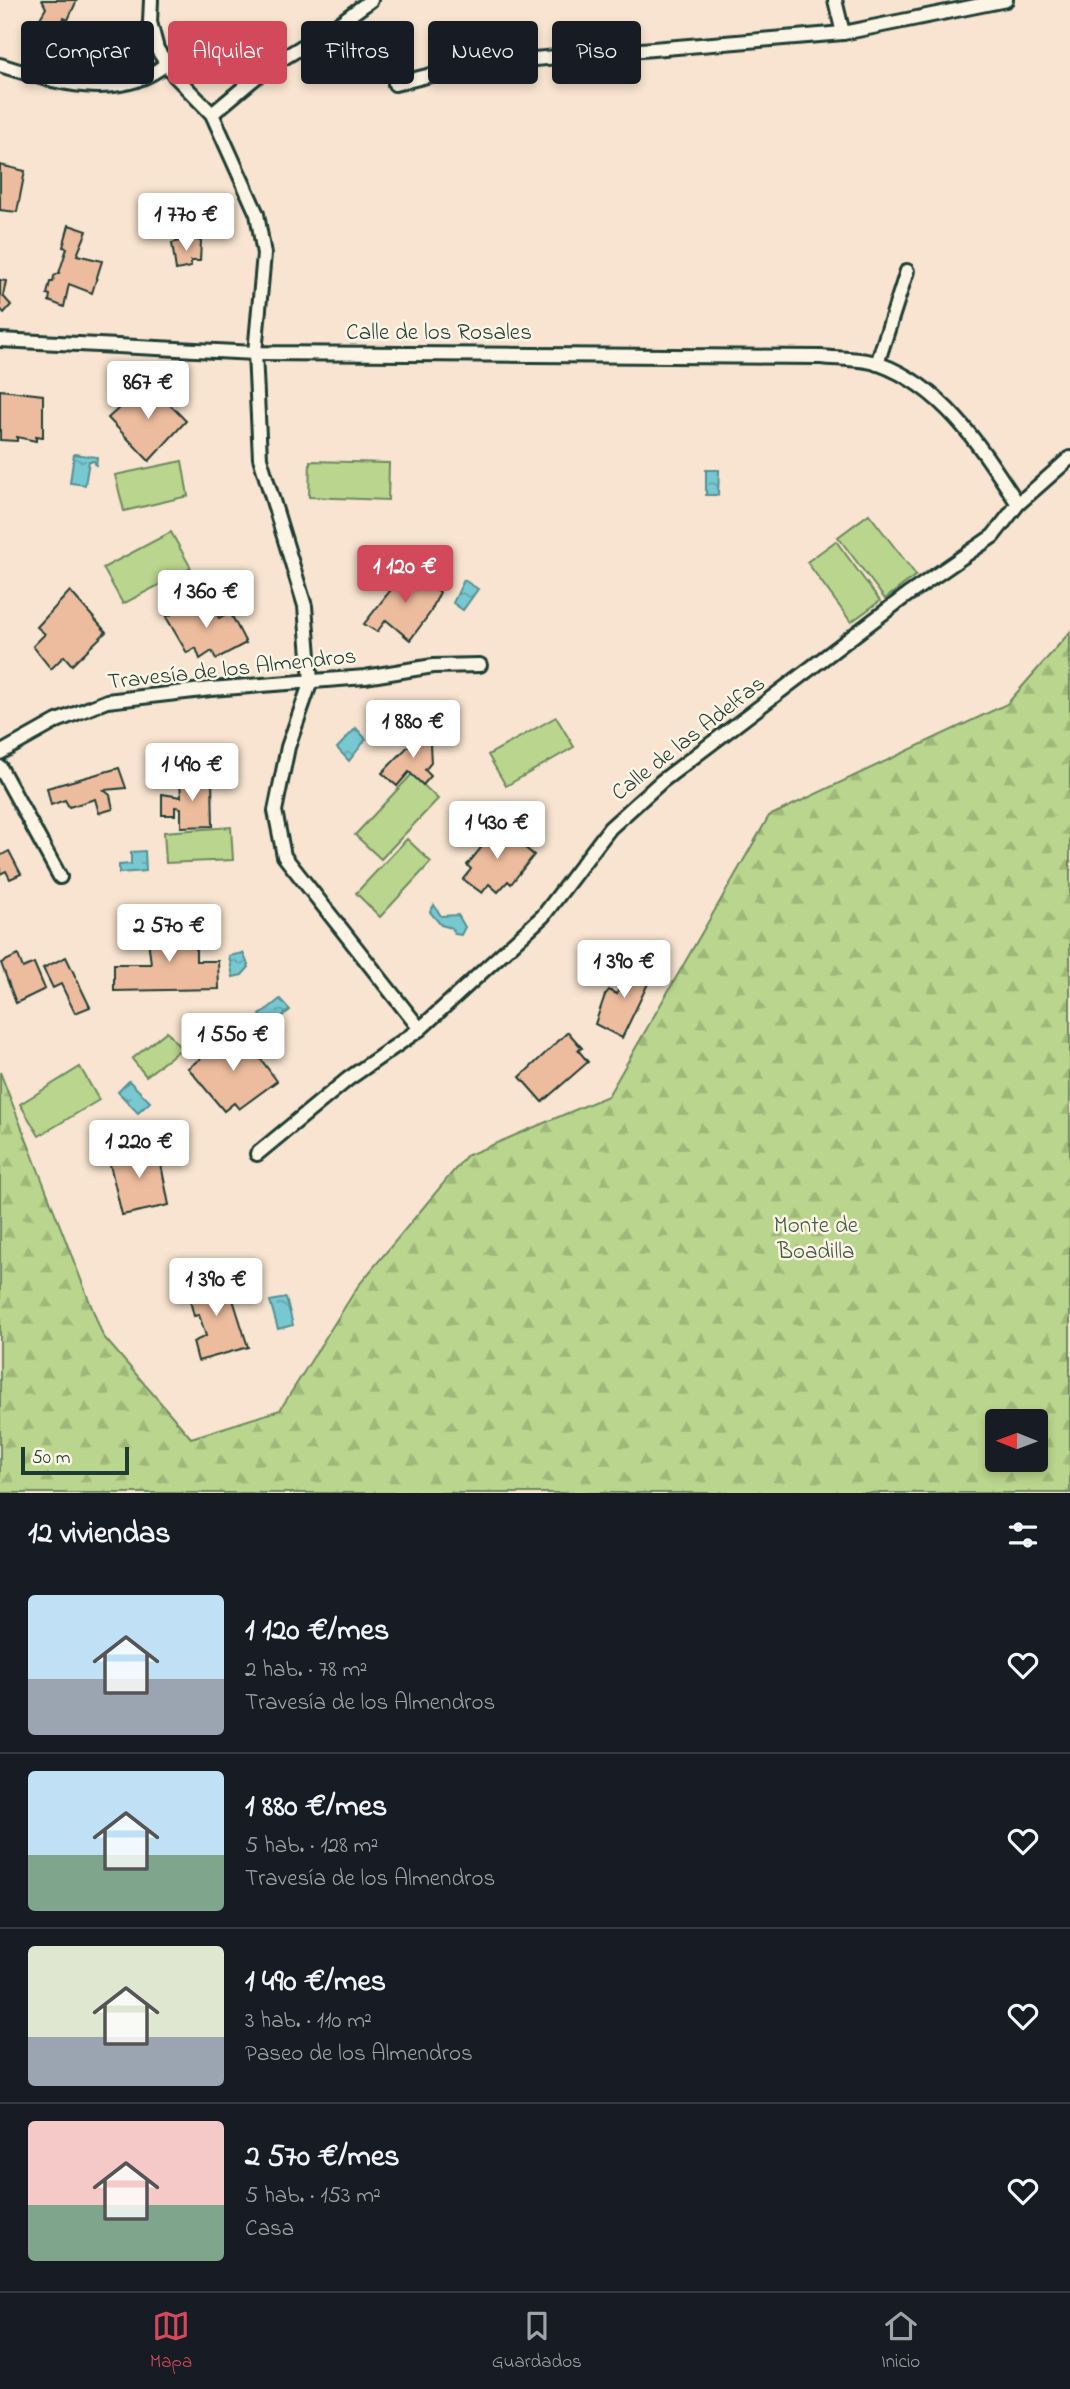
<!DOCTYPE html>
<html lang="es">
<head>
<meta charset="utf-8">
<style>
	:root { --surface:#171b24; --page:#20242c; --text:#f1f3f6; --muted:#9ea1a6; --line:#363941; --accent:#d1495b }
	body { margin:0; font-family:"Indie Flower",sans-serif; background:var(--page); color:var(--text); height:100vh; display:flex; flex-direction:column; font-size:26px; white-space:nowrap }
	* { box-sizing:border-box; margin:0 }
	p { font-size:23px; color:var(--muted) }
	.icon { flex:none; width:38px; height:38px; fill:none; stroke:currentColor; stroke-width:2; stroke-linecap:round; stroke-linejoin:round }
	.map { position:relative; height:1493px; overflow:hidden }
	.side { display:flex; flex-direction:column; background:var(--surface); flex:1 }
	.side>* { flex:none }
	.banner { position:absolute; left:21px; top:21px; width:700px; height:63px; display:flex; gap:14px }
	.needle { width:46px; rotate:271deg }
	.controls { position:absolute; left:985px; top:1409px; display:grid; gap:14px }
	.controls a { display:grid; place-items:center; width:63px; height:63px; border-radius:7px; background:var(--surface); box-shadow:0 4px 10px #0003; font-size:35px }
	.scale { position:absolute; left:21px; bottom:18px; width:108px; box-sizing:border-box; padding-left:7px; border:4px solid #1f3d34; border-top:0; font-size:19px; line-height:24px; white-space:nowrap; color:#1f3d34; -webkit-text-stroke:5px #fcf5e5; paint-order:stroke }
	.price { position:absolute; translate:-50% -60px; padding:0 16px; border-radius:7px; background:#fff; color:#222; font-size:23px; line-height:46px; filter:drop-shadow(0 2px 4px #0008) }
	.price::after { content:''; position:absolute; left:50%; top:42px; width:21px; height:16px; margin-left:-10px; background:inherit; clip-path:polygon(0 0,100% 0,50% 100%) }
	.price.selected { background:var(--accent); color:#fff }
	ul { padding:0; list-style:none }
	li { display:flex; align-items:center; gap:21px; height:175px; padding:0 28px }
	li+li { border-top:2px solid var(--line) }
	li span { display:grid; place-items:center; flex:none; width:196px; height:140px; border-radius:7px; color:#555 }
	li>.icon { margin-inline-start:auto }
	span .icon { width:84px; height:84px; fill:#fffc; stroke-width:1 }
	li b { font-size:30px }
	h2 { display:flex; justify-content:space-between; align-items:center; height:84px; padding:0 28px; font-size:30px }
	.chip { padding:0 24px; border-radius:7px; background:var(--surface); box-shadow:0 4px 10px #0003; font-size:24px; line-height:63px }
	.chip.selected { background:var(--accent); color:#fff }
	.tabs { display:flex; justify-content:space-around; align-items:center; height:98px; border-top:2px solid var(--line); background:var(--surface); font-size:19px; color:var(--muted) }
	.tabs a { display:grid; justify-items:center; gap:4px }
	.tabs .selected { color:var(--accent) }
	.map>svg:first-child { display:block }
</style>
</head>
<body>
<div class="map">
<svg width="1070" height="1493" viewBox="0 0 1070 1493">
	<defs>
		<pattern id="forest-firs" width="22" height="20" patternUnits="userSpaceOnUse" patternTransform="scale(1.75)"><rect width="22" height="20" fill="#bad58d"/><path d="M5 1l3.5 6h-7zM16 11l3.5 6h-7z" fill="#9fb87a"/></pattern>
		<pattern id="water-ripples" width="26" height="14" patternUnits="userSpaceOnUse" patternTransform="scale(1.75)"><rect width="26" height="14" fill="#78c8d2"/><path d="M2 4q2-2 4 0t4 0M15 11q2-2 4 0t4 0" fill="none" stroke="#62a4ab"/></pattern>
	</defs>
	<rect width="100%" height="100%" fill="#f8e4d0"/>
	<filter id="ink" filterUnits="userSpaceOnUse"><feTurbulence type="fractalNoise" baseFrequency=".0143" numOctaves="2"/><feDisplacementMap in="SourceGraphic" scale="14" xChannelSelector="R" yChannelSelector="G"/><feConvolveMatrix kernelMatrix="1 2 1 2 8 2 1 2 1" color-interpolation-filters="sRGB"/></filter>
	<g filter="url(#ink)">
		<g fill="#bad58d" stroke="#6c8960" stroke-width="2">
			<polygon points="182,461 188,496 124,511 115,475"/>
			<polygon points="310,461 389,463 388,500 309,497"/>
			<polygon points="869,514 916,575 885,599 838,537"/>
			<polygon points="171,532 191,568 123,604 103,568"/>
			<polygon points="836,541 880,601 851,622 807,562"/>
			<polygon points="556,717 574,747 506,786 488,755"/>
			<polygon points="412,774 438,799 381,859 355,835"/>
			<polygon points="231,827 233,860 166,863 164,832"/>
			<polygon points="407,839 431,862 380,917 356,893"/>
			<polygon points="167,1031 181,1049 146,1076 132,1059"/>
			<polygon points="80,1067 99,1100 39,1136 20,1104"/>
		</g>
		<path fill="url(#forest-firs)" stroke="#6c8960" stroke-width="2" fill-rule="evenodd" d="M1070,632V1493H0V1072L103,1336L191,1438L280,1410L358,1286L466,1156L608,1096L769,816L1007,704ZM1036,1421V1460H998V1421Z"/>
		<g fill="url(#water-ripples)" stroke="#549093" stroke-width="2">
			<polygon points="74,454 97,457 96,466 94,461 89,461 85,485 70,483"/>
			<polygon points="706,470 719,470 718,495 706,495"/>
			<polygon points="464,580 478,589 463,610 453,603"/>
			<polygon points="356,728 366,739 349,761 337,748"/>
			<polygon points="181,751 183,758 176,762 176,767 166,767 156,761 160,752"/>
			<polygon points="145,851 146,871 119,873 119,865 131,864 131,852"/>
			<polygon points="434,905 441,916 458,915 465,927 461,935 455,934 452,928 441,925 430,912"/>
			<polygon points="243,953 249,967 242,975 233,977 229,956"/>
			<polygon points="280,999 290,1010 269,1026 260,1015"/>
			<polygon points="129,1081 150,1102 138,1113 118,1092"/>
			<polygon points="286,1298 293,1325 278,1329 270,1301"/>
		</g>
		<g fill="#edbc9e" stroke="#1f3d34" stroke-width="2">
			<polygon points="42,0 77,0 68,20 64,18 58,29 39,20 46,8"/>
			<polygon points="0,165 25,171 17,212 0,210"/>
			<polygon points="69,225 87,231 77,255 102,261 92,293 69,284 64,307 49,301 50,295 47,294 50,282 53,282 54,276 59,273 67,248 63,247"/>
			<polygon points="190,238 201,241 200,261 191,261 191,267 176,270 172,243"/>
			<polygon points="0,280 6,281 3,296 11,305 4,313 0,308"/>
			<polygon points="148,382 186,421 149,461 108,418"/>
			<polygon points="0,390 43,395 43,437 36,436 36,441 17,437 17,441 0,440"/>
			<polygon points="408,568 440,592 430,613 410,640 386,620 377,632 364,624"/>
			<polygon points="70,591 106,632 72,665 64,656 51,669 33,646 45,634 37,627"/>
			<polygon points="204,596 219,618 230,612 246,643 216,659 212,651 200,659 196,648 187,653 166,617"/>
			<polygon points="425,729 436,732 430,744 431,763 425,770 431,776 423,785 409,772 397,786 382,773"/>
			<polygon points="119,768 126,788 104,790 110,795 113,809 99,813 95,799 69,807 65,800 51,805 47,788"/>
			<polygon points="212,779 213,826 181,827 181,808 175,807 175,815 162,815 162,794 181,797 180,781"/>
			<polygon points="498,826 534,855 511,884 508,881 498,892 489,884 482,893 463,879 471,869 467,865 481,848 476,844 483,834 488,837 494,827"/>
			<polygon points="9,851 21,874 10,879 6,871 0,874 0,856"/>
			<polygon points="153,924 196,925 196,961 218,961 219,989 114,991 114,964 151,964 148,939 153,939"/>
			<polygon points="18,955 23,968 34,963 45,989 16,1003 1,963"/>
			<polygon points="66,957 90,1007 75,1013 61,984 53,988 43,968"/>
			<polygon points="630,961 654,971 622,1038 595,1024 605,995 609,990 617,994"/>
			<polygon points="239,1030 277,1081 239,1109 234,1103 224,1111 188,1068"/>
			<polygon points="568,1032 582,1048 578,1050 588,1062 542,1102 520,1077"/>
			<polygon points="157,1144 169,1205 122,1215 108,1156"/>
			<polygon points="225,1274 248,1347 198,1361 193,1342 206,1336 199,1315 194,1316 186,1285"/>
		</g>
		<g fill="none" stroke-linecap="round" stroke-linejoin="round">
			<defs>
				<g id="minor">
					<polyline points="151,0 150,22 157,49 175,76 212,114 257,214 264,254 255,353 260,458 305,606 311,681 288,747 275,811 284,856 420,1029"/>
					<polyline points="835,0 843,33"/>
					<path d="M0,65C53,82 120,103 167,63"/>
					<polyline points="395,84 475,64 843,33 1006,0"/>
					<polyline points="212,114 267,68 333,28 371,0"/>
					<path d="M0,340L255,353L820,357C838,359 861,358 879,364C945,388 982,449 1018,504"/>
					<polyline points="877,364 907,271"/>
					<polyline points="0,753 57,721 107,701 211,689 365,677 433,666 480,665"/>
					<polyline points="0,767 60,877"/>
					<polyline points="257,1154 348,1079 420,1029 543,916 610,828 662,781 903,598 993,536 1018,504 1070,458"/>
				</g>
			</defs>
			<use href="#minor" stroke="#1f3d34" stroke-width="18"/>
			<use href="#minor" stroke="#fcf5e5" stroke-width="12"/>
		</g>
	</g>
	<g text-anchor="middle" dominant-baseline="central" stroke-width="5" stroke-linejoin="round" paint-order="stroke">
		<g font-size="23" fill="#1f3d34" stroke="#fcf5e5">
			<text x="439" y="333">Calle de los Rosales</text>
			<text transform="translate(232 670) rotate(-6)">Travesía de los Almendros</text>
			<text transform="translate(689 739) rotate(-38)">Calle de las Adelfas</text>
		</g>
		<g font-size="23" fill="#3e5b46" stroke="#fcf5e5">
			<text x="816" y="1226">Monte de<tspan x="816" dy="26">Boadilla</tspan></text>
		</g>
	</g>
</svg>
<div class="controls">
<a><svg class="needle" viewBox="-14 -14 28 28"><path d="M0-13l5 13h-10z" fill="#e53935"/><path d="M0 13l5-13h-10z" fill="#9ea1a6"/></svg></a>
</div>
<div class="scale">50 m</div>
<b class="price" style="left:186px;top:253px">1 770 €</b>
<b class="price" style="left:148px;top:421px">867 €</b>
<b class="price selected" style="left:405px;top:605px">1 120 €</b>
<b class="price" style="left:206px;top:630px">1 360 €</b>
<b class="price" style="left:413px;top:760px">1 880 €</b>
<b class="price" style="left:192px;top:803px">1 490 €</b>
<b class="price" style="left:497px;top:861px">1 430 €</b>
<b class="price" style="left:169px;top:964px">2 570 €</b>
<b class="price" style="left:624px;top:1000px">1 390 €</b>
<b class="price" style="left:233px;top:1073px">1 550 €</b>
<b class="price" style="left:139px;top:1180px">1 220 €</b>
<b class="price" style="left:216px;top:1318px">1 390 €</b>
<div class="banner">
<a class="chip">Comprar</a>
<a class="chip selected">Alquilar</a>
<a class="chip">Filtros</a>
<a class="chip">Nuevo</a>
<a class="chip">Piso</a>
</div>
</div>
<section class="side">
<h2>12 viviendas<svg class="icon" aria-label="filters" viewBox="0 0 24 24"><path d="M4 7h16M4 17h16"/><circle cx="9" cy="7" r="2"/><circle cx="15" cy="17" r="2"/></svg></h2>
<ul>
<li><span style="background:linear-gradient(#bfe0f5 60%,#9aa5b1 0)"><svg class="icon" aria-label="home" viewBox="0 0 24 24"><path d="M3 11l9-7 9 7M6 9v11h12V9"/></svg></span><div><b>1 120 €/mes</b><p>2 hab. · 78 m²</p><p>Travesía de los Almendros</p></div><svg class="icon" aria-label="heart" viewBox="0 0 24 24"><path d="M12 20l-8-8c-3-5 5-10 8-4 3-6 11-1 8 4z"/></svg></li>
<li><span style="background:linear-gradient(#bfe0f5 60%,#7fa58c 0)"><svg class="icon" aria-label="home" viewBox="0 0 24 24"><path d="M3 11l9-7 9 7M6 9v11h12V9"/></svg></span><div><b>1 880 €/mes</b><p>5 hab. · 128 m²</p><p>Travesía de los Almendros</p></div><svg class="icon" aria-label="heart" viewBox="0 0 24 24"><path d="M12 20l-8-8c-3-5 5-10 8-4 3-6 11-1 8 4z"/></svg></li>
<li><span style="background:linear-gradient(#dfe7d0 65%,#9aa5b1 0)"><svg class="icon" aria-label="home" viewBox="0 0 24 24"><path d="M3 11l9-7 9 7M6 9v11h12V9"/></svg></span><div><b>1 490 €/mes</b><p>3 hab. · 110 m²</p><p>Paseo de los Almendros</p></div><svg class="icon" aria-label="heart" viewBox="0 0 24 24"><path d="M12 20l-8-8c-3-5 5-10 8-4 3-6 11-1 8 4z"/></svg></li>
<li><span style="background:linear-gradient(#f6c9c9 60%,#7fa58c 0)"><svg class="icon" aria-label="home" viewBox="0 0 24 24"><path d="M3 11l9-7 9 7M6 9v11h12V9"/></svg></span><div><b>2 570 €/mes</b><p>5 hab. · 153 m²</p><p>Casa</p></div><svg class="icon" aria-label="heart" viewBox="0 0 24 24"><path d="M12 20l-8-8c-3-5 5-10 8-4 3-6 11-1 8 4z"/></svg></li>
</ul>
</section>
<nav class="tabs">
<a class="selected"><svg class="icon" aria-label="map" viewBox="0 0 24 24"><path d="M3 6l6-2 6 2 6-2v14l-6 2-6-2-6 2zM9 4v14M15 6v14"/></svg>Mapa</a>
<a><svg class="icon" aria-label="saved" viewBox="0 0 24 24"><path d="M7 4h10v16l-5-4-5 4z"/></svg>Guardados</a>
<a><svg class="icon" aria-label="home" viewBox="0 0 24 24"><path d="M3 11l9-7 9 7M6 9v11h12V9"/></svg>Inicio</a>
</nav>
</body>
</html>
